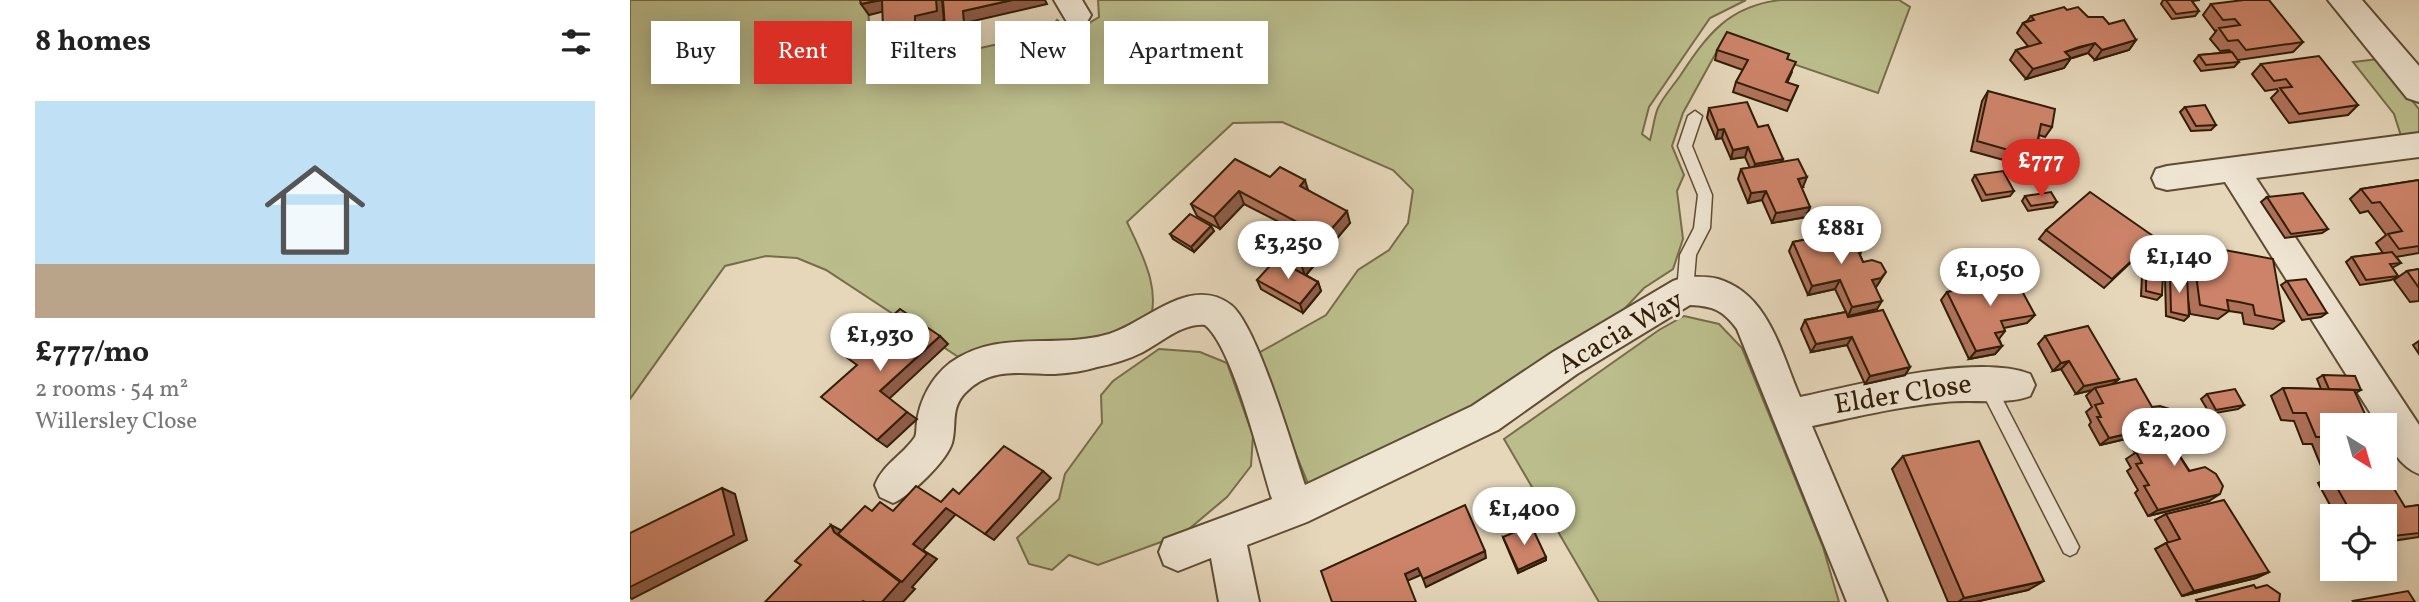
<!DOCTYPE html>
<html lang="en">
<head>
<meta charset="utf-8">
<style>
	:root { --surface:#fff; --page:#f6f6f6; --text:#222; --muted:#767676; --accent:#d93025 }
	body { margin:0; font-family:Vollkorn,serif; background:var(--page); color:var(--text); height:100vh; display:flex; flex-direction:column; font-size:26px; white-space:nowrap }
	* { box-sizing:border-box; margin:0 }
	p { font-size:23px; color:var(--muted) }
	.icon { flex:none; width:38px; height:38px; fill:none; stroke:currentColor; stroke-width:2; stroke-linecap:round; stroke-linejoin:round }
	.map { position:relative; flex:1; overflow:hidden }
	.sheet { display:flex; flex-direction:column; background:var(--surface); width:630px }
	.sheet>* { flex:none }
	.top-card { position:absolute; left:21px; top:21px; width:665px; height:63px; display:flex; gap:14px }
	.needle { width:46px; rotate:143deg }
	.fabs { position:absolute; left:1690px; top:413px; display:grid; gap:14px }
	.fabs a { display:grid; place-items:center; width:77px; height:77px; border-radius:0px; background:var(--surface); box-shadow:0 4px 18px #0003; font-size:35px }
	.price { position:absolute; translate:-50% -60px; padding:0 16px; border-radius:24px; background:#fff; color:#222; font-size:23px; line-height:46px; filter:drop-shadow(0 2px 4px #0008) }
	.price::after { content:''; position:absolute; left:50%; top:42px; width:21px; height:16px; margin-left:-10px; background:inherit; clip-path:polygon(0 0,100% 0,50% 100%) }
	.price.current { background:var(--accent); color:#fff }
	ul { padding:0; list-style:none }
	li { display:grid; align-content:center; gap:14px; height:371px; padding:0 35px }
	li span { display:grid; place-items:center; height:217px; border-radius:0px; color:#555 }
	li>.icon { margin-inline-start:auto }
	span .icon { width:126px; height:126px; fill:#fffc; stroke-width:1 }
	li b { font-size:30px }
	h2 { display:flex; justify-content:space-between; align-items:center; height:84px; padding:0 35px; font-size:30px }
	.tag { padding:0 24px; border-radius:0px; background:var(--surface); box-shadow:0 4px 18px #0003; font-size:24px; line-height:63px }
	.tag.current { background:var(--accent); color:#fff }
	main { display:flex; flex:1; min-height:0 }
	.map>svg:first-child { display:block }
</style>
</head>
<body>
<main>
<section class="sheet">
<h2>8 homes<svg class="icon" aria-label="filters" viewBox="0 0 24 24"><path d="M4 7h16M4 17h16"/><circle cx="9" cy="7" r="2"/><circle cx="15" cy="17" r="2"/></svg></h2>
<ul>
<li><span style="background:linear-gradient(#bfe0f5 75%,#b9a48a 0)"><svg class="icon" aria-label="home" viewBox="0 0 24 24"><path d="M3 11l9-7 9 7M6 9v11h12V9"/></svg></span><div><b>£777/mo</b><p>2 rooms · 54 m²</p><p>Willersley Close</p></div></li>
</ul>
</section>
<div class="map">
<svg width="1789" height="602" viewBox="0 0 1789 602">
	<rect width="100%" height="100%" fill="#e6d7bb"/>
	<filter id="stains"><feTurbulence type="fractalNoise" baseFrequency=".00286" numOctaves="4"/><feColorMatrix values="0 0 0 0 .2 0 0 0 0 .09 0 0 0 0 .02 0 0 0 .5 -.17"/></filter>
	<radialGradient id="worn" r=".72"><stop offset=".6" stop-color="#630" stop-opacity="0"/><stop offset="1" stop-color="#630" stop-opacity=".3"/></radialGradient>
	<g fill="#bbbd8c" stroke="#766d49" stroke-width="2">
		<path d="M0,0H238L240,51L248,71L386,40L423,25L427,20L431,23L410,38L412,45L442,27L459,23L469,17L468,0H1116L1080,18L1019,107L1012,134L1020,140C1023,130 1024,117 1028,108C1033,97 1043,86 1050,76C1077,35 1098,6 1151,0H1269L1280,7L1248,93L1093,40L1053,113L1042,146L1054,175L1047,191L1053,239L1043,269L1014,288L984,320L848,406L679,486L625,355L696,315L728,270L759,250L778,223L783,190L763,170L652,122L603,123L497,222C511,252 534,293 517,327L339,364L196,270L167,258L136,256L95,266L0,399Z"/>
		<polygon points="1748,59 1789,109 1789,134 1772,139 1764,114 1723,62"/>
		<polygon points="1054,316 1089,324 1112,348 1193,547 1209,602 969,602 874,439 1029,330"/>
		<polygon points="529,349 570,352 597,363 623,436 621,466 597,497 553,534 468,565 439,555 422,570 399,564 387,538 429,499 435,474 472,423 471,395 483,381"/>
	</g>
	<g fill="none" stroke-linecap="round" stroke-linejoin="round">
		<defs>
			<g id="service">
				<polygon points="1065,111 1072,116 1062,146 1082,195 1080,228 1066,255 1063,291 1061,296 1049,296 1047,291 1050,255 1064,228 1068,195 1048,146 1058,116"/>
				<polygon points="1356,377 1362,379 1446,541 1449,547 1446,553 1440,556 1434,553 1348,384 1350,379"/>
			</g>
			<g id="minor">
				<polygon points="424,0 452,0 461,15 457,22 447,25 437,22"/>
				<path d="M1789,133V157L1626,178L1789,425V474C1771,467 1755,445 1755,425H1748L1595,182L1537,190L1526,187L1522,178L1526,169L1537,166Z"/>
				<path d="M1055,277C1066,277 1078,276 1088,279C1139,294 1151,353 1170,397C1228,385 1345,353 1400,374L1405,385L1400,396C1377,405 1342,399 1315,402C1270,406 1226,417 1182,426L1257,602H1217L1107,329C1093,310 1083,306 1060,305L947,374L868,430L677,522L617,545L629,602H589L581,558L548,571L534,565L529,552L534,539L642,499C630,461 603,347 575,325C552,323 532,342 513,352C499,359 483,364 467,367C454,371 439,373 425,374C392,374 361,366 335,393C320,409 327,425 322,443C316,462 280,496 263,503L250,497L245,485C253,464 273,455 285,437C287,433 286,427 287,422C290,399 302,377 320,363C369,328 424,350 479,334C516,323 560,274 601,305C627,325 663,450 675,485L842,406L923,352L1043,281Z"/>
			</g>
			<polygon id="tertiary" points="1698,0 1732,0 1789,66 1789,102 1777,98"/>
		</defs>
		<use href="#service" stroke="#5e4c33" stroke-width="3"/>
		<use href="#minor" stroke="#5e4c33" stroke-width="4"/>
		<use href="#tertiary" stroke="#5e4c33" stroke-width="4"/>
		<use href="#service" fill="#efe5d3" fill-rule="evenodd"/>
		<use href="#minor" fill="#efe5d3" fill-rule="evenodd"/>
		<use href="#tertiary" fill="#efe5d3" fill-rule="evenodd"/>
	</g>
	<g fill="#af715a" stroke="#301d06" stroke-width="2">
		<polygon points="1533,0 1570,0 1562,1 1569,11 1565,16 1542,19 1531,4"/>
		<polygon points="1581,4 1673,42 1663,52 1608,60 1609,62 1604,67 1571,71 1564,61 1569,55 1601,52 1599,50 1590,51 1580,39 1587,30 1585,31 1573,15"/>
		<polygon points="1437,10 1479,24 1506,40 1499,50 1465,60 1458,53 1443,58 1441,58 1434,68 1396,79 1380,60 1386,50 1398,46 1387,33 1393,23 1397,21 1401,16"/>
		<polygon points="1087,50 1159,54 1157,59 1162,72 1157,83 1168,86 1157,111 1103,92 1106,82 1113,70 1085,60"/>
		<polygon points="1631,64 1728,105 1718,115 1659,123 1641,98 1648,91 1647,89 1635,91 1622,74"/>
		<polygon points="1358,91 1422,127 1415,137 1409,135 1408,139 1417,161 1410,170 1341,151 1352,101"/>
		<polygon points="1555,107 1586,125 1581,130 1561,131 1550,112"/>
		<polygon points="1079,108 1128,127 1153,159 1152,161 1173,187 1171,187 1180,207 1178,213 1216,231 1232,250 1230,255 1233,262 1250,281 1246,287 1247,309 1218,316 1280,367 1275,375 1235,384 1217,345 1181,352 1171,329 1175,320 1216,312 1205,289 1178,295 1159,251 1163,242 1184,238 1175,218 1176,217 1142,223 1132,200 1118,203 1108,179 1111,169 1120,168 1115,157 1101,159 1092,138 1086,139 1077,118"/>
		<polygon points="1345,175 1384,191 1380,196 1352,201 1342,180"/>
		<polygon points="640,177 678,190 720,223 676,275 688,282 691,291 673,313 631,289 627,280 649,260 644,250 663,229 614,204 590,229 567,216 561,204"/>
		<polygon points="1789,180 1789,253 1766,257 1771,263 1762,268 1768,276 1761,280 1730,285 1716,262 1722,257 1753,253 1746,243 1756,235 1738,211 1730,213 1720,199 1731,189"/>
		<polygon points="1395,196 1427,202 1423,207 1398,211 1392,201"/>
		<polygon points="1637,197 1698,229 1692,233 1655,238 1631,202"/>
		<polygon points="581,226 584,231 564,252 543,239 540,234"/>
		<polygon points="1416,230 1517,247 1474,288 1409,239"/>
		<polygon points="1562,244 1654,321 1643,329 1614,324 1612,313 1599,311 1588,319 1560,314 1558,300 1559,316 1554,321 1536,316 1535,278 1540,274 1555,277 1552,253"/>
		<polygon points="1789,269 1789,301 1780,302 1764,280 1777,271"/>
		<polygon points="1360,270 1405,315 1397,323 1374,328 1375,331 1369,339 1372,346 1365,354 1339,359 1311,300 1317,292 1356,284 1353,279"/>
		<polygon points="1516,271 1532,295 1527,300 1511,296 1512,275"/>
		<polygon points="1657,281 1697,313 1691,317 1672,320 1651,285"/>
		<polygon points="1415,336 1489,379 1483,384 1522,407 1540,424 1534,428 1564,449 1548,453 1579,501 1518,516 1505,493 1508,490 1497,471 1501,468 1496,459 1505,453 1498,442 1504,437 1470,445 1459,425 1461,422 1456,412 1462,407 1456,396 1462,390 1446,394 1431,369 1423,371 1408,344"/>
		<polygon points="1789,341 1789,354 1783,345"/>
		<polygon points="1693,375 1731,390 1726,393 1703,425 1703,466 1691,466 1682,444 1673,444 1664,421 1651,420 1641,396 1653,388 1691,389 1687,379"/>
		<polygon points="1577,394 1614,405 1608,409 1580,414 1571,399"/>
		<polygon points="1273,456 1398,590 1345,602 1318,602 1262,469"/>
		<polygon points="1701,477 1775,507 1789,505 1789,537 1755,542 1755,516 1706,516 1688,483"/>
		<polygon points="1536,514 1639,572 1626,578 1552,596 1525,549 1538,542 1525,520"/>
		<polygon points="873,537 916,557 916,560 888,573 874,540"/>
	</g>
	<g fill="#8f5c4a" stroke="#301d06" stroke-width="2">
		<polygon points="252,0 259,10 239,15 231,4"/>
		<polygon points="306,0 312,0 314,21 292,27 292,32 263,42 256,31"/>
		<polygon points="382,0 415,0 417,4 339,22 341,34 322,38 315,28 333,11"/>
		<polygon points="1506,40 1499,50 1465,60 1472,50"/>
		<polygon points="1465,43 1458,53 1441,58 1434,68 1396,79 1403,69 1435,52"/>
		<polygon points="1094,129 1092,138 1086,139 1088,130"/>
		<polygon points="1118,147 1115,157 1101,159 1103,150"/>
		<polygon points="1153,159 1150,169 1122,173 1125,164"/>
		<polygon points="1177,177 1173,187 1164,188 1168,179"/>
		<polygon points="675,180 679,193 670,186"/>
		<polygon points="609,191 614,204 590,229 584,217"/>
		<polygon points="1136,191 1132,200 1118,203 1121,193"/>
		<polygon points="1180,207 1176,217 1142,223 1146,213"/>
		<polygon points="717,211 720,223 675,276 671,264"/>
		<polygon points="581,226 584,231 564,252 561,247"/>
		<polygon points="1256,272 1246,287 1237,288 1242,280"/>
		<polygon points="1210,280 1205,289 1178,295 1182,286"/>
		<polygon points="688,282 691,291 673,313 670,304"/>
		<polygon points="1252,301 1247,309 1218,316 1222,307"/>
		<polygon points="310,336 318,344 259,399 250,391"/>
		<polygon points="1222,337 1217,345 1181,352 1186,344"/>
		<polygon points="1372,346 1365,354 1339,359 1346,351"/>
		<polygon points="1439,361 1431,369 1423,371 1431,363"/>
		<polygon points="1280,367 1275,375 1235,384 1240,376"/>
		<polygon points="1489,379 1480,386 1465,388 1462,390 1446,394 1454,386"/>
		<polygon points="277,412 287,419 257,447 247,440"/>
		<polygon points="1540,424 1530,432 1508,435 1504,437 1470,445 1479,438"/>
		<polygon points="1575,442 1564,449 1535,456 1545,449"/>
		<polygon points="413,471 421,478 364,540 355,534"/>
		<polygon points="92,488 105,494 117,540 2,599 0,598 0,587"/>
		<polygon points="1590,494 1579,501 1518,516 1528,510"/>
		<polygon points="316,508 326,514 293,550 307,559 282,587 285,589 273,602 252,602 204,532 201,525 216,533 283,544"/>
		<polygon points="855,551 856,558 796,587 793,579"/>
		<polygon points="916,557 916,560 888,573 888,570"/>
		<polygon points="788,568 791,575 777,581 775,574"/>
		<polygon points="1639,572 1626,578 1552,596 1564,591"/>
		<polygon points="1414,581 1398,590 1345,602 1328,602 1334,598"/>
	</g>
	<g fill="#cc8369" stroke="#301d06" stroke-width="2">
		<polygon points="230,0 250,0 231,4"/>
		<polygon points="252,0 306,0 307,11 285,16 285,22 256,31 253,29"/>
		<polygon points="313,0 382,0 333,11 334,23 315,28"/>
		<polygon points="1536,0 1561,0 1569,11 1546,14"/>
		<polygon points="1614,0 1639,0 1673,42 1616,50 1608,40 1598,41 1589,28 1610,25 1605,19 1593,20 1581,4"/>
		<polygon points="1434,7 1437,10 1448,7 1458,17 1473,17 1479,24 1494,20 1506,40 1472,50 1465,43 1449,47 1435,52 1441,58 1403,69 1386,50 1411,43 1393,23 1404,20 1401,16"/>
		<polygon points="1097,32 1159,54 1157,59 1166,62 1156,82 1168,86 1161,101 1106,82 1118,60 1087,50"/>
		<polygon points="1602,52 1609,62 1576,65 1569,55"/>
		<polygon points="1689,56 1728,105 1669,114 1650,88 1662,87 1656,79 1644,81 1631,64"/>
		<polygon points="1358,91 1425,109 1422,127 1411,124 1408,139 1420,143 1417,161 1347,141"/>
		<polygon points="1117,102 1128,127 1138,125 1153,159 1125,164 1118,147 1103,150 1094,129 1088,130 1079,108"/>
		<polygon points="1575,105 1586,125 1566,126 1555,107"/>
		<polygon points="605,159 640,177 650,167 675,180 670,186 717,211 671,264 644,250 669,223 609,191 584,217 561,204"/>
		<polygon points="1168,159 1177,177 1168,179 1180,207 1146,213 1136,191 1121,193 1111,169"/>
		<polygon points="1373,171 1384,191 1356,195 1345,175"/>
		<polygon points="1789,180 1789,246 1769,249 1758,234 1772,231 1750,202 1742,203 1731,189"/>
		<polygon points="1421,192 1427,202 1401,206 1395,196"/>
		<polygon points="1460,192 1526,238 1482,279 1416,230"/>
		<polygon points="1673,193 1698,229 1661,234 1637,197"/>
		<polygon points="1205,208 1216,231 1188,237 1177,213"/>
		<polygon points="560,214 581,226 561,247 540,234"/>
		<polygon points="1223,230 1232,250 1228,251 1233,262 1242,260 1251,263 1256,272 1251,278 1242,280 1252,301 1222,307 1210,280 1182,286 1163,242"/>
		<polygon points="1562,244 1643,259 1654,321 1625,315 1623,305 1609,302 1597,300 1599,311 1570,305"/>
		<polygon points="1762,252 1771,263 1760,264 1768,276 1736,280 1722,257"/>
		<polygon points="646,259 688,282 670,304 627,280"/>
		<polygon points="1379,267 1405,315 1371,321 1375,331 1365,333 1372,346 1346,351 1317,292 1366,282 1360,270"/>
		<polygon points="1789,269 1789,288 1777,271"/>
		<polygon points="1516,271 1533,275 1532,295 1516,291"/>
		<polygon points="1540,274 1557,277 1559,316 1541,312"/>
		<polygon points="1676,279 1697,313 1678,315 1657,281"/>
		<polygon points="270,309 310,336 250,391 277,412 247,440 191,397 227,365 216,357"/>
		<polygon points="1253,310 1280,367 1240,376 1222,337 1186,344 1175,320 1216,312 1218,317"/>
		<polygon points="1458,326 1489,379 1454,386 1439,361 1431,363 1415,336"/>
		<polygon points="1693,375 1725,376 1731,390 1699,389"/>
		<polygon points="1506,379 1522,407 1530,406 1540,409 1545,418 1540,424 1479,438 1467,417 1471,417 1465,405 1473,403 1465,388"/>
		<polygon points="1653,388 1724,390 1740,425 1703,425 1703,458 1694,437 1686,437 1676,413 1663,413"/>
		<polygon points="1605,389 1614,405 1586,410 1577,394"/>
		<polygon points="1562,422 1575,442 1545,449 1559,471 1575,467 1586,474 1593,486 1590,494 1528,510 1514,486 1519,485 1506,464 1512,463 1506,452 1517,450 1508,435"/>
		<polygon points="1349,441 1414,581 1334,598 1273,456"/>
		<polygon points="374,446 413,471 355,534 316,508 283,544 297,554 272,582 208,534 235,506 242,511 250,502 263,511 286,486 311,502 323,489 329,494"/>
		<polygon points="1755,474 1775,507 1789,505 1789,533 1755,537 1755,516 1723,516 1701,477 1703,476 1703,478 1755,478"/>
		<polygon points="92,488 104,535 0,587 0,533"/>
		<polygon points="1594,500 1639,572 1564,591 1536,543 1550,539 1536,514"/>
		<polygon points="835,505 855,551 793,579 788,568 775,574 786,602 702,602 691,571"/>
		<polygon points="201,525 204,532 270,582 252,602 235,602 233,601 232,602 135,602 171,565 165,561"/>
		<polygon points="901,525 916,557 888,570 873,537"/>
		<polygon points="1624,585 1626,588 1637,585 1650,594 1649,602 1567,602 1566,600"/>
		<polygon points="1778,591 1785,602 1724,602 1723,601"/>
	</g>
	<g text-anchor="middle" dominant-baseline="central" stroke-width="6" stroke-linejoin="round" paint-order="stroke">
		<g font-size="28" fill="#301d06" stroke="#efe5d3">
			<text transform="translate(991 333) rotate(-30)">Acacia Way</text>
			<text transform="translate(1273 395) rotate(-9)">Elder Close</text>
		</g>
	</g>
	<rect width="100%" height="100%" filter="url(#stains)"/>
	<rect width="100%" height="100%" fill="url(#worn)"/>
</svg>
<div class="fabs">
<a><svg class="needle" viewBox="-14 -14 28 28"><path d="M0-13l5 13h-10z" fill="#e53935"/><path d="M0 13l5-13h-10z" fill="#767676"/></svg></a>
<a><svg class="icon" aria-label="locate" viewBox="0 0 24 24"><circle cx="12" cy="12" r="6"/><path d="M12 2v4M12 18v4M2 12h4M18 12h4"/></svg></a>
</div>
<b class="price current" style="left:1411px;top:199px">£777</b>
<b class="price" style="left:1211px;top:266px">£881</b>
<b class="price" style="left:658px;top:281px">£3,250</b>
<b class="price" style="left:1549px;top:295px">£1,140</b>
<b class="price" style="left:1360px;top:308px">£1,050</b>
<b class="price" style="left:250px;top:373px">£1,930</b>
<b class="price" style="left:1544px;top:468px">£2,200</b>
<b class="price" style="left:894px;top:547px">£1,400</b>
<div class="top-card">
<a class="tag">Buy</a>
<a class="tag current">Rent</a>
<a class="tag">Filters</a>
<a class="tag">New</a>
<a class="tag">Apartment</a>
</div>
</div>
</main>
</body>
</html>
